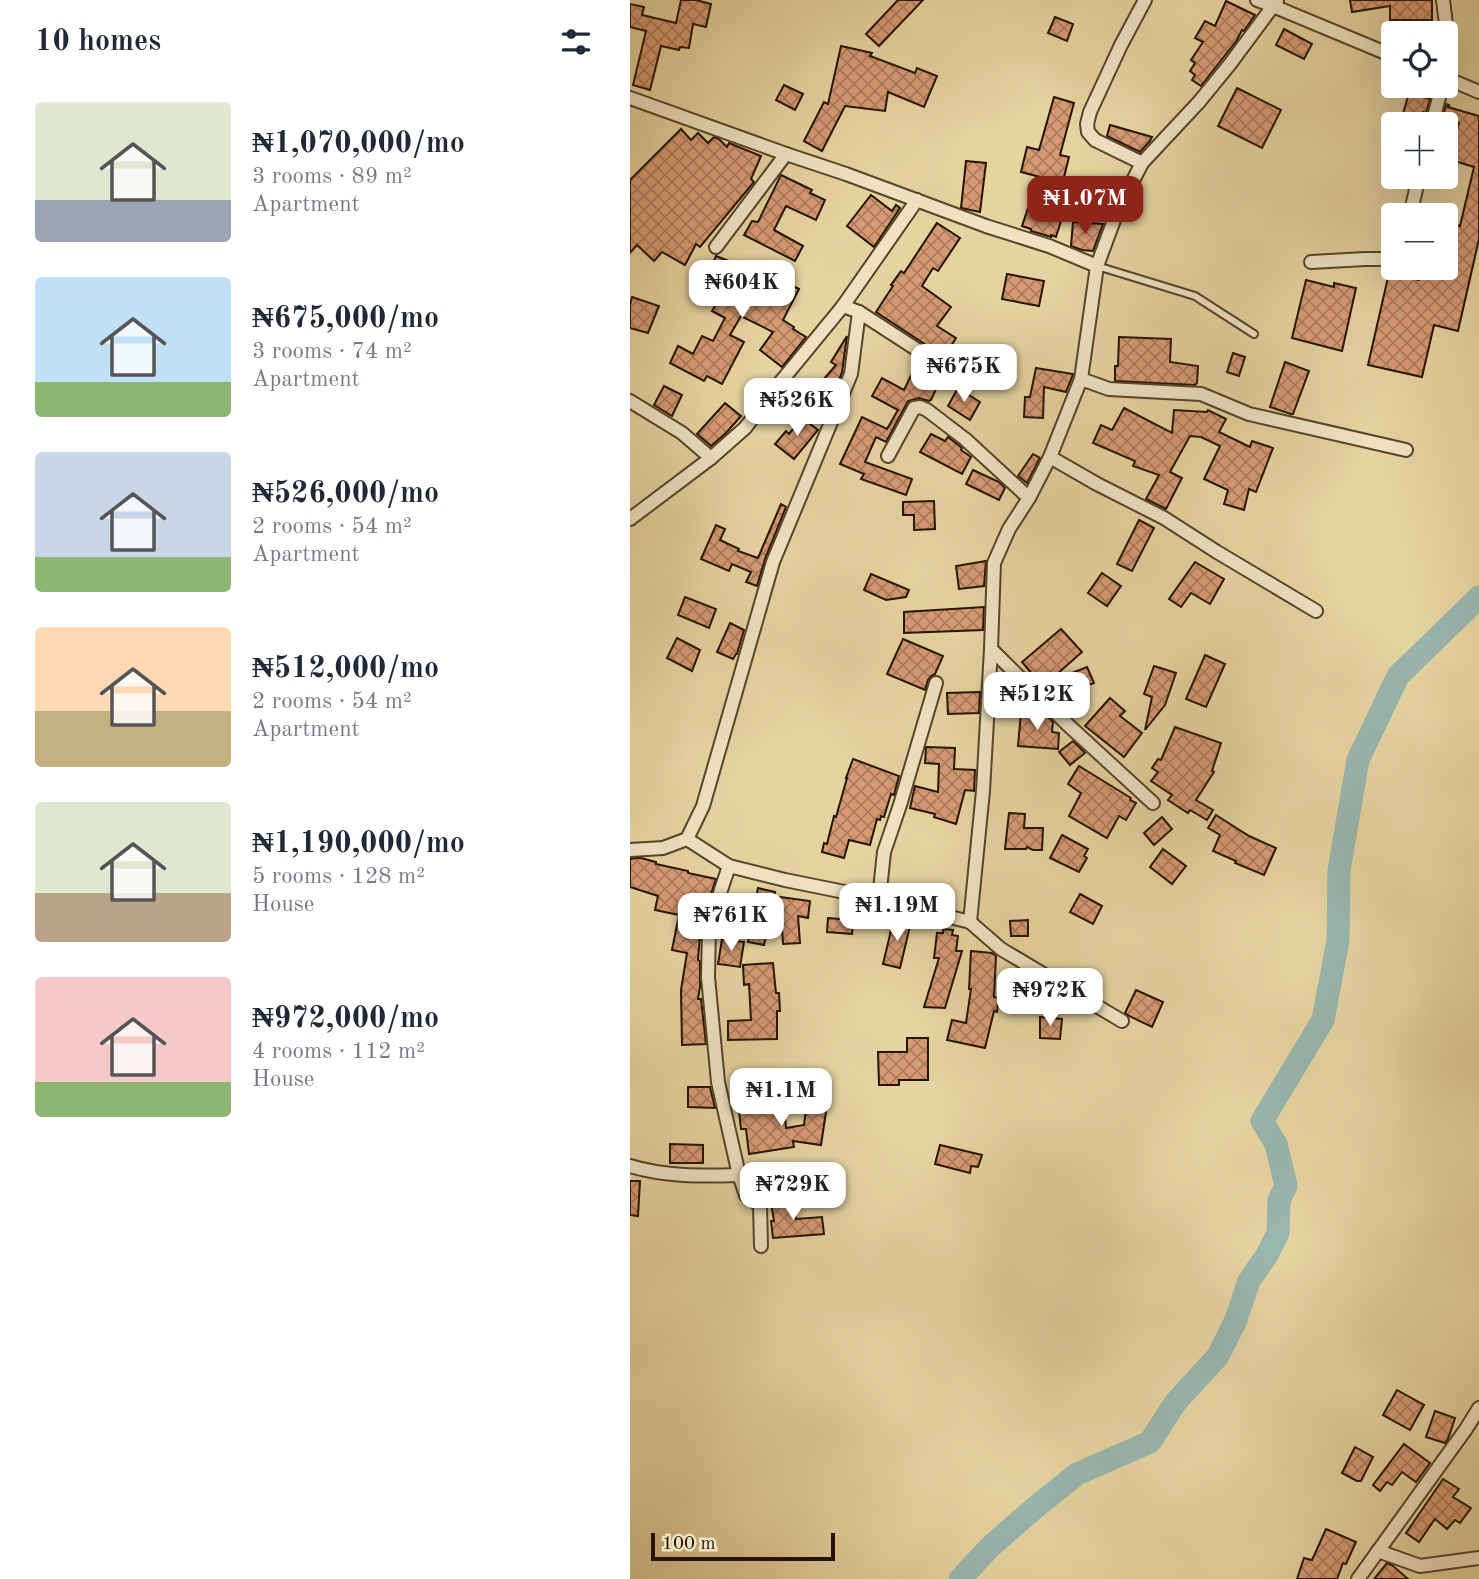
<!DOCTYPE html>
<html lang="en">
<head>
<meta charset="utf-8">
<style>
	:root { --surface:#fff; --page:#f6f6f7; --text:#1f2937; --muted:#747a83; --accent:#8f2418 }
	body { margin:0; font-family:"Old Standard TT",serif; background:var(--page); color:var(--text); height:100vh; display:flex; flex-direction:column; font-size:26px; white-space:nowrap }
	* { box-sizing:border-box; margin:0 }
	p { font-size:23px; color:var(--muted) }
	.icon { flex:none; width:38px; height:38px; fill:none; stroke:currentColor; stroke-width:2; stroke-linecap:round; stroke-linejoin:round }
	.map { position:relative; flex:1; overflow:hidden }
	.side { display:flex; flex-direction:column; background:var(--surface); width:630px }
	.side>* { flex:none }
	.tools { position:absolute; left:751px; top:21px; display:grid; gap:14px }
	.tools a { display:grid; place-items:center; width:77px; height:77px; border-radius:7px; background:var(--surface); box-shadow:0 7px 28px #0002; font-size:35px }
	.scale { position:absolute; left:21px; bottom:18px; width:184px; box-sizing:border-box; padding-left:7px; border:4px solid #261401; border-top:0; font-size:19px; line-height:24px; white-space:nowrap; color:#261401; -webkit-text-stroke:5px #eee2c1; paint-order:stroke }
	.price { position:absolute; translate:-50% -60px; padding:0 16px; border-radius:14px; background:#fff; color:#222; font-size:23px; line-height:46px; filter:drop-shadow(0 2px 4px #0008) }
	.price::after { content:''; position:absolute; left:50%; top:42px; width:21px; height:16px; margin-left:-10px; background:inherit; clip-path:polygon(0 0,100% 0,50% 100%) }
	.price.active { background:var(--accent); color:#fff }
	ul { padding:0; list-style:none }
	li { display:flex; align-items:center; gap:21px; height:175px; padding:0 35px }
	li span { display:grid; place-items:center; flex:none; width:196px; height:140px; border-radius:7px; color:#555 }
	li>.icon { margin-inline-start:auto }
	span .icon { width:84px; height:84px; fill:#fffc; stroke-width:1 }
	li b { font-size:30px }
	h2 { display:flex; justify-content:space-between; align-items:center; height:84px; padding:0 35px; font-size:30px }
	main { display:flex; flex:1; min-height:0 }
	.map>svg:first-child { display:block }
</style>
</head>
<body>
<main>
<section class="side">
<h2>10 homes<svg class="icon" aria-label="filters" viewBox="0 0 24 24"><path d="M4 7h16M4 17h16"/><circle cx="9" cy="7" r="2"/><circle cx="15" cy="17" r="2"/></svg></h2>
<ul>
<li><span style="background:linear-gradient(#dfe7d0 70%,#9aa5b1 0)"><svg class="icon" aria-label="home" viewBox="0 0 24 24"><path d="M3 11l9-7 9 7M6 9v11h12V9"/></svg></span><div><b>₦1,070,000/mo</b><p>3 rooms · 89 m²</p><p>Apartment</p></div></li>
<li><span style="background:linear-gradient(#bfe0f5 75%,#8fb573 0)"><svg class="icon" aria-label="home" viewBox="0 0 24 24"><path d="M3 11l9-7 9 7M6 9v11h12V9"/></svg></span><div><b>₦675,000/mo</b><p>3 rooms · 74 m²</p><p>Apartment</p></div></li>
<li><span style="background:linear-gradient(#c9d6e8 75%,#8fb573 0)"><svg class="icon" aria-label="home" viewBox="0 0 24 24"><path d="M3 11l9-7 9 7M6 9v11h12V9"/></svg></span><div><b>₦526,000/mo</b><p>2 rooms · 54 m²</p><p>Apartment</p></div></li>
<li><span style="background:linear-gradient(#ffd9b3 60%,#c2b280 0)"><svg class="icon" aria-label="home" viewBox="0 0 24 24"><path d="M3 11l9-7 9 7M6 9v11h12V9"/></svg></span><div><b>₦512,000/mo</b><p>2 rooms · 54 m²</p><p>Apartment</p></div></li>
<li><span style="background:linear-gradient(#dfe7d0 65%,#b9a48a 0)"><svg class="icon" aria-label="home" viewBox="0 0 24 24"><path d="M3 11l9-7 9 7M6 9v11h12V9"/></svg></span><div><b>₦1,190,000/mo</b><p>5 rooms · 128 m²</p><p>House</p></div></li>
<li><span style="background:linear-gradient(#f6c9c9 75%,#8fb573 0)"><svg class="icon" aria-label="home" viewBox="0 0 24 24"><path d="M3 11l9-7 9 7M6 9v11h12V9"/></svg></span><div><b>₦972,000/mo</b><p>4 rooms · 112 m²</p><p>House</p></div></li>
</ul>
</section>
<div class="map">
<svg width="849" height="1579" viewBox="0 0 849 1579">
	<defs>
		<pattern id="building-cross-hatch" width="8" height="8" patternUnits="userSpaceOnUse" patternTransform="scale(1.75)"><rect width="8" height="8" fill="#d69a73"/><path d="M0 0l8 8M0 8l8-8" fill="none" stroke="#ad7c5c"/></pattern>
	</defs>
	<rect width="100%" height="100%" fill="#e5d3a0"/>
	<filter id="stains"><feTurbulence type="fractalNoise" baseFrequency=".00286" numOctaves="4"/><feColorMatrix values="0 0 0 0 .2 0 0 0 0 .09 0 0 0 0 .02 0 0 0 .5 -.17"/></filter>
	<radialGradient id="worn" r=".72"><stop offset=".6" stop-color="#630" stop-opacity="0"/><stop offset="1" stop-color="#630" stop-opacity=".3"/></radialGradient>
	<g fill="none" stroke-linecap="round" stroke-linejoin="round">
		<polyline stroke="#99b6ae" stroke-width="23" points="330,1579 361,1546 407,1506 447,1474 520,1442 545,1403 588,1356 605,1322 619,1281 637,1255 648,1233 649,1200 656,1186 646,1144 632,1121 693,1020 708,941 709,870 728,760 768,676 849,597"/>
	</g>
	<g fill="url(#building-cross-hatch)" stroke="#261401" stroke-width="2">
		<polygon points="51,0 66,0 81,4 76,27 63,24 59,48 50,47 49,50 31,46 20,90 3,85 16,31 0,27 0,4 14,7 12,15 46,23"/>
		<polygon points="268,0 293,0 249,46 236,34"/>
		<polygon points="720,0 802,0 802,20 760,20 760,6 722,12"/>
		<polygon points="596,1 625,15 614,31 612,30 607,40 571,86 562,80 565,75 560,71 565,63 561,60 573,42 565,38 575,21 585,26"/>
		<polygon points="425,17 443,24 437,41 418,33"/>
		<polygon points="654,29 682,44 674,59 646,45"/>
		<polygon points="211,46 242,53 240,56 285,73 287,68 307,76 294,107 258,92 255,111 215,106 192,151 174,141 194,102 198,104"/>
		<polygon points="154,85 173,94 165,110 146,100"/>
		<polygon points="607,88 651,110 632,148 588,126"/>
		<polygon points="779,93 800,99 796,113 793,112 789,124 770,124"/>
		<polygon points="424,97 444,103 430,155 439,157 432,185 413,181 414,178 391,172 397,147 409,150"/>
		<polygon points="816,104 819,105 818,107 849,116 849,239 828,331 804,325 792,377 738,365 759,273 789,280 792,268 794,268 796,273 799,276 805,277 810,275 814,268 816,268 816,223 830,226 844,167 818,159 829,123 813,118"/>
		<polygon points="480,125 522,137 520,141 510,152 477,136"/>
		<polygon points="51,129 61,140 68,133 78,143 84,137 89,139 97,147 99,143 131,156 121,179 124,182 70,247 66,244 55,265 32,252 24,261 7,245 0,253 0,180"/>
		<polygon points="336,161 356,163 350,212 331,208"/>
		<polygon points="151,175 182,190 180,193 195,200 186,220 156,206 144,230 173,246 165,261 114,235 122,221 128,222"/>
		<polygon points="459,179 491,185 482,203 455,198"/>
		<polygon points="241,195 262,211 266,205 270,208 244,247 217,226"/>
		<polygon points="398,208 427,218 426,221 431,221 426,237 421,235 421,237 401,231 401,229 392,226"/>
		<polygon points="443,222 473,224 463,251 452,250 441,246"/>
		<polygon points="307,223 330,238 308,271 303,268 292,286 321,307 307,326 326,338 321,346 361,356 357,372 325,364 246,312 263,286 261,285 271,271 274,273"/>
		<polygon points="86,256 142,278 143,276 169,289 153,320 164,327 163,329 176,337 152,367 130,350 143,332 111,316 100,335 114,342 92,384 77,376 74,381 40,363 48,346 63,354 72,336 83,341 95,318 82,311 92,294 73,287"/>
		<polygon points="377,274 414,281 409,306 372,299"/>
		<polygon points="676,280 704,287 704,283 726,288 712,351 662,338"/>
		<polygon points="2,297 29,306 18,333 0,328 0,305"/>
		<polygon points="217,336 212,372 203,395 181,420 168,409 206,365 201,362"/>
		<polygon points="489,337 541,339 540,362 568,366 567,383 565,385 485,381 485,366 488,366"/>
		<polygon points="603,353 615,357 609,376 597,372"/>
		<polygon points="288,361 312,376 301,400 299,401 289,398 278,401 256,442 246,437 235,462 282,479 276,495 231,479 234,474 210,464 232,417 257,429 268,410 242,396 252,378 274,390"/>
		<polygon points="655,362 679,371 663,414 661,414 640,407"/>
		<polygon points="406,368 443,374 442,377 436,392 414,387 413,418 394,417 395,397 400,397"/>
		<polygon points="34,386 52,395 42,416 24,405"/>
		<polygon points="328,388 350,402 340,420 318,406"/>
		<polygon points="95,403 111,416 96,433 81,446 67,434"/>
		<polygon points="494,408 542,433 544,410 577,412 578,410 596,419 589,432 620,447 622,441 643,448 626,492 619,489 614,510 594,504 598,490 574,479 590,446 571,437 560,436 540,472 552,478 536,509 516,499 529,475 503,466 505,461 463,443 471,425 482,430"/>
		<polygon points="172,418 188,430 164,459 145,444 156,431 159,434"/>
		<polygon points="301,434 315,441 318,437 332,448 331,450 341,457 332,474 290,452"/>
		<polygon points="403,454 410,458 397,483 388,476"/>
		<polygon points="343,470 369,482 375,488 369,500 336,484"/>
		<polygon points="304,501 305,529 284,530 284,515 273,515 273,502"/>
		<polygon points="151,504 156,507 135,559 127,586 116,582 121,572 102,564 99,571 71,559 86,525 95,529 90,540 109,549 108,551 128,558"/>
		<polygon points="509,520 524,528 502,571 487,564"/>
		<polygon points="356,561 354,586 329,589 326,566"/>
		<polygon points="565,562 594,579 580,604 561,593 551,607 539,599"/>
		<polygon points="472,573 491,586 477,606 458,593"/>
		<polygon points="241,574 279,590 276,597 256,600 234,590"/>
		<polygon points="55,597 86,609 79,628 48,615"/>
		<polygon points="354,607 353,630 274,633 274,612"/>
		<polygon points="100,623 114,630 107,654 106,654 103,659 87,652"/>
		<polygon points="431,629 452,652 417,683 457,667 464,683 424,699 424,698 415,677 409,682 392,662"/>
		<polygon points="47,638 70,650 62,671 37,658"/>
		<polygon points="273,639 313,656 305,674 301,676 298,680 295,690 257,674"/>
		<polygon points="575,655 595,664 576,707 556,699"/>
		<polygon points="524,666 546,673 535,705 515,730 522,697 514,694"/>
		<polygon points="350,692 349,713 318,714 317,693"/>
		<polygon points="480,698 495,711 490,716 512,733 494,757 455,726"/>
		<polygon points="391,712 415,714 423,722 422,732 429,733 428,749 388,746"/>
		<polygon points="545,727 591,743 582,771 584,772 566,800 583,810 577,820 560,810 558,813 538,800 542,795 521,781 528,772 522,768 528,759 531,760"/>
		<polygon points="443,741 455,753 440,765 429,752"/>
		<polygon points="296,747 325,748 324,769 345,770 344,791 335,790 326,824 304,817 305,814 280,808 285,786 308,792 309,764 295,763"/>
		<polygon points="223,759 269,776 264,795 261,794 254,817 251,816 250,820 247,819 240,845 219,840 214,858 192,852 194,843 197,844 204,816 206,817 217,778 216,778"/>
		<polygon points="449,766 501,798 500,800 506,803 496,820 489,816 477,838 439,816 451,793 438,784"/>
		<polygon points="379,813 395,814 394,828 413,828 412,850 403,850 397,847 396,849 375,849"/>
		<polygon points="586,815 619,836 646,848 634,875 605,863 606,861 583,851 590,835 578,828"/>
		<polygon points="532,817 542,829 524,845 514,833"/>
		<polygon points="432,835 458,849 454,856 457,858 449,872 420,858"/>
		<polygon points="533,849 556,866 542,884 520,867"/>
		<polygon points="6,858 11,858 26,862 26,864 58,871 58,873 86,879 71,924 68,960 70,961 70,987 68,999 71,999 76,1044 52,1045 51,990 57,953 42,950 49,915 25,910 28,896 0,887 0,859"/>
		<polygon points="128,888 145,892 134,945 118,942"/>
		<polygon points="450,894 472,906 463,924 440,912"/>
		<polygon points="150,897 180,901 178,918 168,916 170,943 153,944"/>
		<polygon points="198,918 223,920 222,934 197,932"/>
		<polygon points="264,918 281,922 270,968 253,964"/>
		<polygon points="398,920 398,936 381,936 380,921"/>
		<polygon points="313,929 323,930 322,935 328,936 326,951 332,951 315,1008 294,1007 309,958 304,958 307,933 313,933"/>
		<polygon points="92,939 114,942 110,967 88,964"/>
		<polygon points="341,951 362,953 366,956 364,997 369,998 367,1012 364,1011 355,1048 317,1040 322,1020 336,1023 341,989 339,989"/>
		<polygon points="143,963 146,993 149,993 150,1011 147,1011 147,1039 98,1040 98,1021 121,1020 119,984 114,985 113,965"/>
		<polygon points="506,990 533,1002 522,1027 499,1016 495,1013"/>
		<polygon points="410,1017 432,1019 430,1039 410,1038"/>
		<polygon points="277,1038 298,1038 298,1080 269,1080 269,1085 249,1085 248,1052 277,1052"/>
		<polygon points="58,1087 80,1087 85,1108 58,1107"/>
		<polygon points="177,1102 197,1105 191,1145 163,1141 164,1147 119,1154 116,1129 111,1129 109,1111 154,1106 156,1128 174,1125"/>
		<polygon points="40,1144 73,1145 73,1163 40,1163"/>
		<polygon points="310,1145 352,1155 348,1167 341,1166 340,1173 305,1164"/>
		<polygon points="0,1181 10,1181 8,1216 0,1215"/>
		<polygon points="163,1199 166,1219 192,1217 194,1234 143,1238 141,1221 144,1221 141,1203"/>
		<polygon points="767,1390 794,1405 780,1430 753,1415"/>
		<polygon points="805,1411 825,1418 818,1439 815,1443 796,1437"/>
		<polygon points="774,1444 800,1463 786,1482 772,1472 762,1485 757,1482 750,1491 743,1485"/>
		<polygon points="725,1447 743,1457 731,1481 727,1481 712,1473"/>
		<polygon points="813,1479 829,1489 823,1497 841,1508 830,1523 825,1520 817,1529 805,1519 789,1542 776,1533"/>
		<polygon points="696,1529 726,1542 716,1564 713,1563 707,1579 667,1579 674,1558 682,1560"/>
		<polygon points="757,1563 762,1565 778,1579 744,1579"/>
	</g>
	<g fill="none" stroke-linecap="round" stroke-linejoin="round">
		<defs>
			<polyline id="lane" points="467,266 565,296 624,334"/>
			<g id="street">
				<polyline points="627,0 643,6 647,1"/>
				<polyline points="813,0 818,40 816,66"/>
				<polyline points="816,78 849,92"/>
				<polyline points="0,98 156,154 216,174 356,226 419,246 467,266"/>
				<polyline points="802,124 812,86"/>
				<polyline points="512,163 465,140 458,132 457,124 460,112 491,45 515,0"/>
				<polyline points="780,215 789,177"/>
				<polyline points="86,247 156,154"/>
				<polyline points="681,262 735,259 763,259"/>
				<polyline points="803,268 805,268"/>
				<polyline points="229,312 320,371"/>
				<polyline points="451,379 479,389 571,394 619,414 776,450"/>
				<polyline points="0,401 52,433 81,458"/>
				<polyline points="258,456 284,408 290,407 297,410 335,439 399,498"/>
				<polyline points="420,457 467,484 534,518 587,552 686,611"/>
				<polyline points="0,519 81,458 115,428 153,379 213,306 287,200"/>
				<polyline points="361,649 437,724 523,803"/>
				<polyline points="57,839 99,866 155,880 249,899 340,922 353,791 361,649 364,563 379,529 399,498 420,457 451,379 467,266 487,212 512,163 569,102 600,64 643,6 763,56"/>
				<polyline points="0,850 33,848 57,839 73,806 143,562 221,374 229,312 213,306"/>
				<polyline points="99,866 79,926 78,977 88,1082 109,1175 116,1195 130,1205 131,1246"/>
				<polyline points="249,899 254,852 270,805 306,683"/>
				<polyline points="340,922 371,949 492,1021"/>
				<path d="M0,1166C35,1177 73,1176 109,1175"/>
				<polyline points="748,1551 790,1566 849,1558"/>
				<polyline points="728,1579 836,1429 849,1408"/>
			</g>
		</defs>
		<use href="#lane" stroke="#564429" stroke-width="10"/>
		<use href="#street" stroke="#564429" stroke-width="16"/>
		<use href="#lane" stroke="#eee2c1" stroke-width="6"/>
		<use href="#street" stroke="#eee2c1" stroke-width="12"/>
	</g>
	<rect width="100%" height="100%" filter="url(#stains)"/>
	<rect width="100%" height="100%" fill="url(#worn)"/>
</svg>
<div class="tools">
<a><svg class="icon" aria-label="locate" viewBox="0 0 24 24"><circle cx="12" cy="12" r="6"/><path d="M12 2v4M12 18v4M2 12h4M18 12h4"/></svg></a>
<a>+</a>
<a>−</a>
</div>
<div class="scale">100 m</div>
<b class="price active" style="left:455px;top:236px">₦1.07M</b>
<b class="price" style="left:112px;top:320px">₦604K</b>
<b class="price" style="left:334px;top:404px">₦675K</b>
<b class="price" style="left:167px;top:438px">₦526K</b>
<b class="price" style="left:407px;top:732px">₦512K</b>
<b class="price" style="left:267px;top:943px">₦1.19M</b>
<b class="price" style="left:101px;top:953px">₦761K</b>
<b class="price" style="left:420px;top:1028px">₦972K</b>
<b class="price" style="left:151px;top:1128px">₦1.1M</b>
<b class="price" style="left:163px;top:1222px">₦729K</b>
</div>
</main>
</body>
</html>
